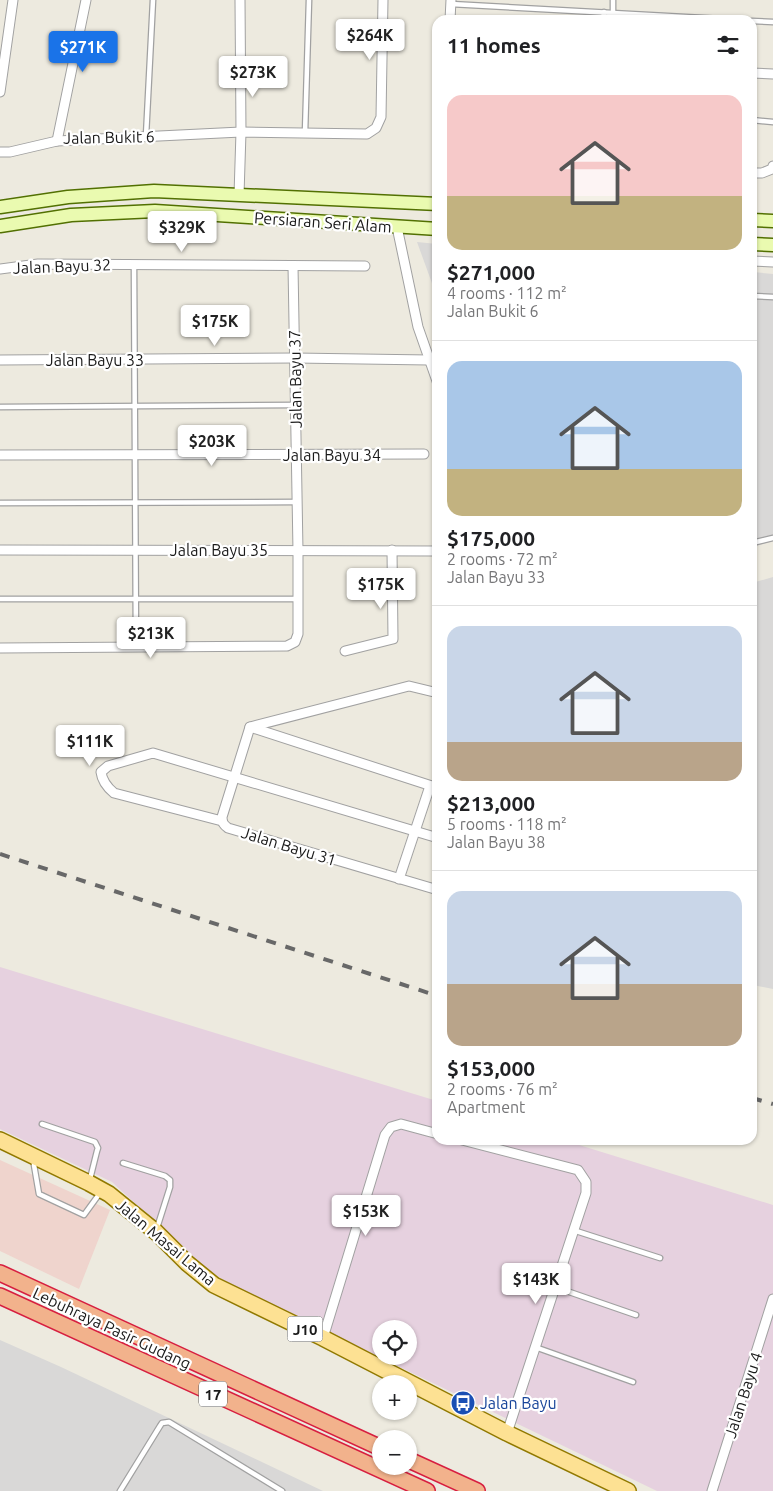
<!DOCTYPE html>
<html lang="en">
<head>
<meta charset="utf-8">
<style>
	:root { --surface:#fff; --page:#f2f2f2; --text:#202124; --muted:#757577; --line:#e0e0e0; --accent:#1a73e8 }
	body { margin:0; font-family:Ubuntu,sans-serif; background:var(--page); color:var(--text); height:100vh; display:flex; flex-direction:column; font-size:19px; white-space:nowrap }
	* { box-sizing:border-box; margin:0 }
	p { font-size:16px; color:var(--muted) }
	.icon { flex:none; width:28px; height:28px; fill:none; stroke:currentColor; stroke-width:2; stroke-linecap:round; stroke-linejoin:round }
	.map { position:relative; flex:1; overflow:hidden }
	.panel { position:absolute; left:432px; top:15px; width:325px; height:1130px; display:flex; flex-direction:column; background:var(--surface); border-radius:15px; box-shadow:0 1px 4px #0004 }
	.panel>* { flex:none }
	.buttons { position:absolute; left:372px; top:1320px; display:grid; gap:10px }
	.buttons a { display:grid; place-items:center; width:45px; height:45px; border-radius:50%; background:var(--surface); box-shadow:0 1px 4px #0004; font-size:25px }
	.price { position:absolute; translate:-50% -42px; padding:0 11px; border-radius:5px; background:#fff; color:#222; font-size:16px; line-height:32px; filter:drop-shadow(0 1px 2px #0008) }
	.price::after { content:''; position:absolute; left:50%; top:30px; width:15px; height:11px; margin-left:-8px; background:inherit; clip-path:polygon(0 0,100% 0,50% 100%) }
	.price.current { background:var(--accent); color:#fff }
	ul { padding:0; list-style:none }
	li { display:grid; align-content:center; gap:10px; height:265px; padding:0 15px }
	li+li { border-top:1px solid var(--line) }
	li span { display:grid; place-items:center; height:155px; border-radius:15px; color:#555 }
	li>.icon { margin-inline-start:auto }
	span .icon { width:90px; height:90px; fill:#fffc; stroke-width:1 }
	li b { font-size:21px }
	h2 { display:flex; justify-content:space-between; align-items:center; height:60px; padding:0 15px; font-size:21px }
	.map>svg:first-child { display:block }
</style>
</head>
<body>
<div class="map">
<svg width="773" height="1491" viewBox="0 0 773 1491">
	<rect width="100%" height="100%" fill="#edeadf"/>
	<g fill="#d9d8d7">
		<polygon points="417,242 437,244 437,297"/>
		<polygon points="753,272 773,274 773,541 753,547"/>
		<polygon points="773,577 773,989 753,985 752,583"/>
		<polygon points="0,1340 61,1367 323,1491 0,1491"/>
	</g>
	<polygon fill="#efd4cd" points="0,1160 110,1210 79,1289 0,1251"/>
	<path fill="#e6d1df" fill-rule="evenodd" d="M0,967L437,1101L438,1140H563L773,1205V1491H657L238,1289L206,1269L112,1182L0,1129ZM381,1329H409V1356H381Z"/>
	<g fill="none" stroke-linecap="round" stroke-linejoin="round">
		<defs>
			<g id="service">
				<polyline points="451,4 740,20"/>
				<polyline points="613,13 613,0"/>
				<polyline points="603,20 604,12"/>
				<polyline points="752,21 773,22"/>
				<polyline points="752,120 773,122"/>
				<polyline points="305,133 309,0"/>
				<polyline points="146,136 153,0"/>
				<polyline points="134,265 136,647"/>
				<polyline points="752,296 773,297"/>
				<polyline points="0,407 295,405"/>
				<polyline points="0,503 297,502"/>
				<polyline points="752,543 773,538"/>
				<polyline points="0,599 298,599"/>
				<polyline points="42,1124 95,1142 98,1148 97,1151 90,1179"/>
				<polyline points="34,1159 34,1165 39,1194 84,1215 100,1193"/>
				<polyline points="123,1163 165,1176 170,1180 170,1187 157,1228"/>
				<polyline points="573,1230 660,1258"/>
				<polyline points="555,1287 636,1315"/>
				<polyline points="535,1347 633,1382"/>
				<polyline points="120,1491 160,1426 162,1423 169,1422 282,1491"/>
			</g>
			<g id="minor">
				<polyline points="450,20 451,0"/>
				<polyline points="752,73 773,74"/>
				<polyline points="0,92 13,0"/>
				<polyline points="57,141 86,0"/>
				<polyline points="0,152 10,152 57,141 241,132 367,134 376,128 381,117 383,0"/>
				<polyline points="752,173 762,173 772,169 773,166"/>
				<polyline points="239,195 241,132 240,0"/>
				<polyline points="397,227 418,327 438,384"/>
				<polyline points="752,261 773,262"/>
				<polyline points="0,269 38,264 365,266"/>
				<polyline points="0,360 295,358 429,360"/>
				<polyline points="0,455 424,454"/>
				<polyline points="0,550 438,551"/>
				<polyline points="0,648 287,646 295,642 298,634 298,551 293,266"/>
				<polyline points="345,651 393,639 392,550"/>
				<path d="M438,693L409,686L250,727L222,817C222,823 224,825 228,828L438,890"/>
				<polyline points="250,727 438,788"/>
				<path d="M222,821L114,793C108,788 102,780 101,772L108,766L153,753L438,838"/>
				<polyline points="399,879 430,786"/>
				<polyline points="462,1140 578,1170 586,1182 586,1193 507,1433"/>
				<polyline points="323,1338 385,1135 391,1127 401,1124 438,1134"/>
				<polyline points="712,1491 773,1299"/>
			</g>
			<g id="secondary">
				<polyline points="0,207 68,197 154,191 438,204"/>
				<polyline points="752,220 773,221"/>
				<polyline points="0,226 71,215 155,211 438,229"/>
				<polyline points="752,244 773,245"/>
			</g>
			<polyline id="primary" points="0,1140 89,1183 109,1194 156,1232 187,1263 214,1285 323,1338 507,1433 628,1491"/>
			<g id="trunk">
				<polyline points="0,1273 381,1448"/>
				<polyline points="0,1296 427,1491"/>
				<polyline points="409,1460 477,1491"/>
			</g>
		</defs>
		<use href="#service" stroke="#a1a1a1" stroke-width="7"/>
		<use href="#minor" stroke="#a1a1a1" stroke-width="11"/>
		<use href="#secondary" stroke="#527002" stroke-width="15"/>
		<use href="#primary" stroke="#917900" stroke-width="18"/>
		<use href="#trunk" stroke="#d71f40" stroke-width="18"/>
		<use href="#service" stroke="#fff" stroke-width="4.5"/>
		<use href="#minor" stroke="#fff" stroke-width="9"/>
		<use href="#secondary" stroke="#eafab0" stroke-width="12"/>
		<use href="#primary" stroke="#fde193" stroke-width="15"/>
		<use href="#trunk" stroke="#f2b28c" stroke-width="15"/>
		<g stroke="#686868" stroke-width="4" stroke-dasharray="10 10" stroke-linecap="butt">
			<polyline points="0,854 438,996"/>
			<polyline points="752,1098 773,1104"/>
		</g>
	</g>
	<defs>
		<symbol id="bus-disc" viewBox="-11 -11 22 22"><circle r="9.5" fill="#1a4fb4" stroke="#fff"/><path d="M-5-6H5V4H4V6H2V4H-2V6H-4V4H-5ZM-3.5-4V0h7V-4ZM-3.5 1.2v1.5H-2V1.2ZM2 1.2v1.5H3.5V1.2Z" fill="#fff"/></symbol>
	</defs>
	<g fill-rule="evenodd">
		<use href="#bus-disc" x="449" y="1389" width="28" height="28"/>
	</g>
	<g text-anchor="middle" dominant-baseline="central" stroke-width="4.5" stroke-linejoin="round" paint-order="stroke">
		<g fill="#fff" stroke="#5f5f5f" stroke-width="1">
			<rect x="287.5" y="1316.5" width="35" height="25" rx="4"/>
			<rect x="199" y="1381.5" width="28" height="25" rx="4"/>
		</g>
		<g font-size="15" font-weight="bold" fill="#1a1a1a">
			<text x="305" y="1329">J10</text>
			<text x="213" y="1394">17</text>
		</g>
		<g font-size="16" fill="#1a1a1a" stroke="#fff">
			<text transform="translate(109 137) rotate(-1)">Jalan Bukit 6</text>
			<text transform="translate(323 222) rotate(4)">Persiaran Seri Alam</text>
			<text transform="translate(62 266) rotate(-2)">Jalan Bayu 32</text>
			<text x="95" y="360">Jalan Bayu 33</text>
			<text transform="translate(295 379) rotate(-91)">Jalan Bayu 37</text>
			<text x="332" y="455">Jalan Bayu 34</text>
			<text x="219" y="550">Jalan Bayu 35</text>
			<text transform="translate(289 846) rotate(17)">Jalan Bayu 31</text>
			<text transform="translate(166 1242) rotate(40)">Jalan Masai Lama</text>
			<text transform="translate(112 1328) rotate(25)">Lebuhraya Pasir Gudang</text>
			<text transform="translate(743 1395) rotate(-72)">Jalan Bayu 4</text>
		</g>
		<g font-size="16" fill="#164399" stroke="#fff" text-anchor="start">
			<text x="480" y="1403">Jalan Bayu</text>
		</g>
	</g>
</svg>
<div class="buttons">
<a><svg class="icon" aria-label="locate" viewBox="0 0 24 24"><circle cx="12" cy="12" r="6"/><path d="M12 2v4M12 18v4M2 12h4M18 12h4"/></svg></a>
<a>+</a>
<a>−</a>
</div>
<b class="price" style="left:370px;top:61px">$264K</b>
<b class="price current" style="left:83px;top:73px">$271K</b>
<b class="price" style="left:253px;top:98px">$273K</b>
<b class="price" style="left:182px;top:253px">$329K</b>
<b class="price" style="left:215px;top:347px">$175K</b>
<b class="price" style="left:212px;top:467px">$203K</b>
<b class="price" style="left:381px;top:610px">$175K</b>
<b class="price" style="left:151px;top:659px">$213K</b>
<b class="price" style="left:90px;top:767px">$111K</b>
<b class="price" style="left:366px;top:1237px">$153K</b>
<b class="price" style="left:536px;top:1305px">$143K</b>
<section class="panel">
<h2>11 homes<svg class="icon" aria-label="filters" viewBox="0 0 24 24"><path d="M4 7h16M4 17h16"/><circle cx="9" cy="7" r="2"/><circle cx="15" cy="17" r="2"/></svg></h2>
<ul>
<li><span style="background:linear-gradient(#f6c9c9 65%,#c2b280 0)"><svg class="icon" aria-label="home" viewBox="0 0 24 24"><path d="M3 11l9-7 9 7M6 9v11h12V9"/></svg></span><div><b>$271,000</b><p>4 rooms · 112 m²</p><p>Jalan Bukit 6</p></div></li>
<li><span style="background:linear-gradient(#a9c7e8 70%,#c2b280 0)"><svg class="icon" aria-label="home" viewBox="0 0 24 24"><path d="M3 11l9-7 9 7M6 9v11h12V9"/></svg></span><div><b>$175,000</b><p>2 rooms · 72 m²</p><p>Jalan Bayu 33</p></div></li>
<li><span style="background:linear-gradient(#c9d6e8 75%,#b9a48a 0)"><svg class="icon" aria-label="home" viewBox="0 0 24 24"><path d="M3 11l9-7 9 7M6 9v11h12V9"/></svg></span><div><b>$213,000</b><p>5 rooms · 118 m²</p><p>Jalan Bayu 38</p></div></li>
<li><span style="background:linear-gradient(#c9d6e8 60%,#b9a48a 0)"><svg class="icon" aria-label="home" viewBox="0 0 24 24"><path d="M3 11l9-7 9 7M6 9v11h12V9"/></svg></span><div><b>$153,000</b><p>2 rooms · 76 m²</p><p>Apartment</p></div></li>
</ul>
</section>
</div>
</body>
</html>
